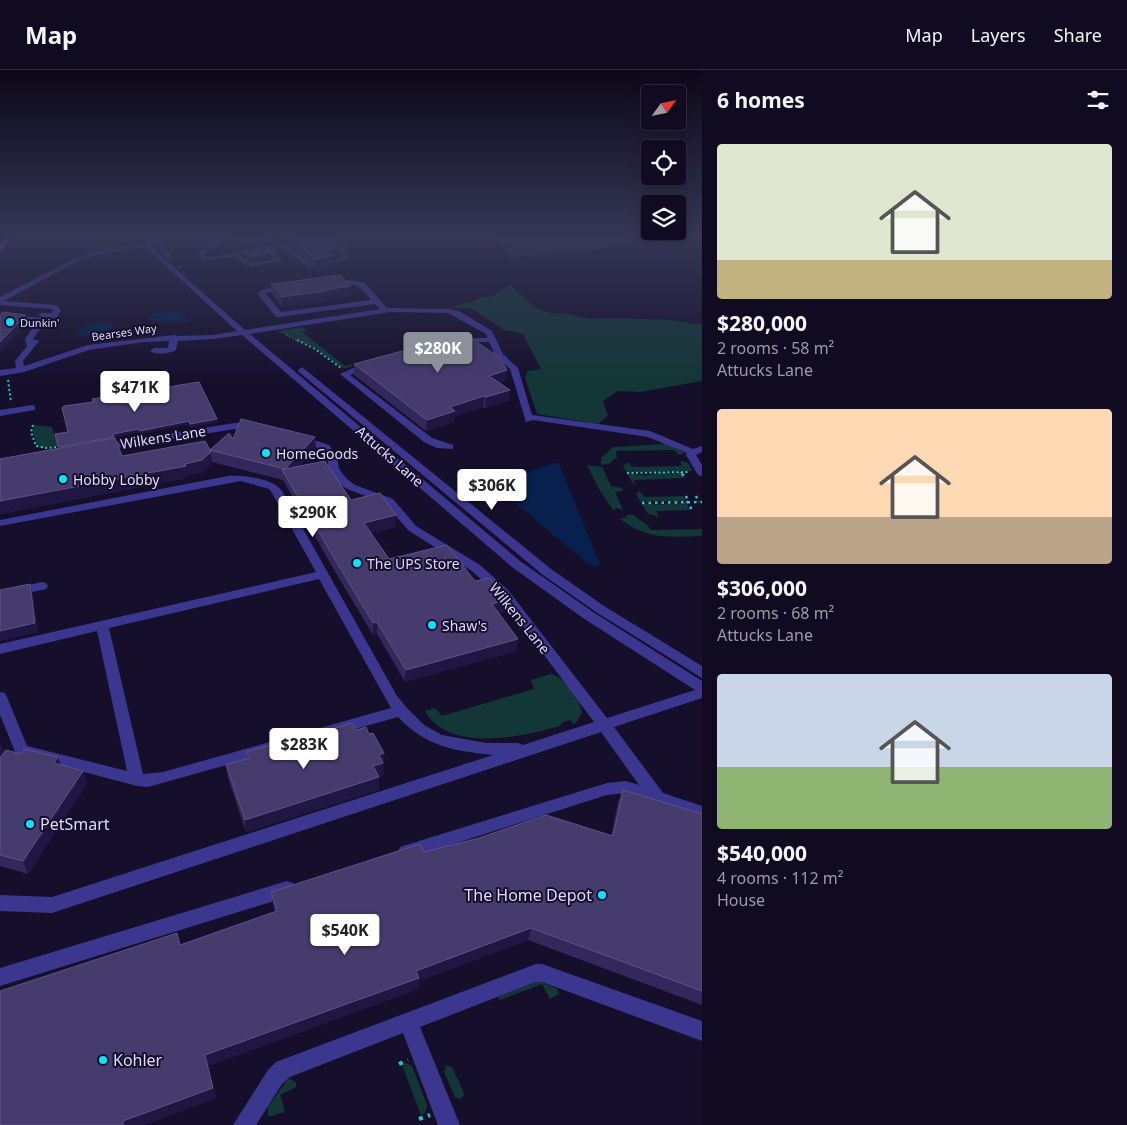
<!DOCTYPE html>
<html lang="en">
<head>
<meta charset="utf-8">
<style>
	:root { --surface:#100b21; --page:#19142a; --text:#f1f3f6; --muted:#9c9ba5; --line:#302b3f; --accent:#8c9099 }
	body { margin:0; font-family:"Noto Sans",sans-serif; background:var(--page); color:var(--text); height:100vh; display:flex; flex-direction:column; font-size:19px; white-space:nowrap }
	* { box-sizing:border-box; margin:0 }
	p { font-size:16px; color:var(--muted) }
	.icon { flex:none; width:28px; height:28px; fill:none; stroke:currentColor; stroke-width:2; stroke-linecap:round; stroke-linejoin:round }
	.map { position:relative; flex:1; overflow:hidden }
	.drawer { display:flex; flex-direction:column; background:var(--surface); width:425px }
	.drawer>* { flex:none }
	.needle { width:32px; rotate:57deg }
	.buttons { position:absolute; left:641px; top:15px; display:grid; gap:10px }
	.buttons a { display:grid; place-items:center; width:45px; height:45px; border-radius:5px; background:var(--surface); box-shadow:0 2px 12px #0003,0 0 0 1px var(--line); font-size:25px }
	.price { position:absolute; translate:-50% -42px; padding:0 11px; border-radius:5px; background:#fff; color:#222; font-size:16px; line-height:32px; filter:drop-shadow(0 1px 2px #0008) }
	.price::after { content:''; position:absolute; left:50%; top:30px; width:15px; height:11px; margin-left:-8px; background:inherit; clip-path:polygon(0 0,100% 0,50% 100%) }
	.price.active { background:var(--accent); color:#fff }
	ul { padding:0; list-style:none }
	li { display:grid; align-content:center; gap:10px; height:265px; padding:0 15px }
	li span { display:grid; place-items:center; height:155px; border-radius:5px; color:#555 }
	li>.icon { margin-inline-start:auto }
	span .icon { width:90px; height:90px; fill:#fffc; stroke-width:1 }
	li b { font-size:21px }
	h2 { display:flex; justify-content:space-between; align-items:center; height:60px; padding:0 15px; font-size:21px }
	header { display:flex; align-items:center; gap:30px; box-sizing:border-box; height:70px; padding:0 25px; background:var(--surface); border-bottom:1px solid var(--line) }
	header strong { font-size:24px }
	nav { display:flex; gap:28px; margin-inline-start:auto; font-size:18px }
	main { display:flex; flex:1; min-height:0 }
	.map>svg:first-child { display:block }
</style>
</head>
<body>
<header>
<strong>Map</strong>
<nav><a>Map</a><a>Layers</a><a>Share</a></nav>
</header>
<main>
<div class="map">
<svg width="702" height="1055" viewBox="0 0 702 1055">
	<rect width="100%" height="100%" fill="#150f2c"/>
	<g fill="#123736">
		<polygon points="488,166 702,166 702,169 511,188"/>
		<path d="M510,215L536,238L550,243L568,244L589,249L615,248L670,250L702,255V311L640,322L618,321L603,331L608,346L598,354L537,344L525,308L528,301L541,299L523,264L502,259L471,238H453C462,231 470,236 480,227H491Z"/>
		<polygon points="302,257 307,260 302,262 345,296 352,294 353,296 344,299 316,279 277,261"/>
		<polygon points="35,355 52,357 58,376 42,378 37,376 33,360"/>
		<polygon points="662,372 685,383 679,385 674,380 616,381 617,388 611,391 612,393 601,395 601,388 613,377 663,374"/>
		<polygon points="683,391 688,393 693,401 626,402 623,396 628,392 632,397 682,396 680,392"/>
		<polygon points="587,395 602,397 611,416 622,418 623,421 615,422 623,440 617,438 613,440 599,419"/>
		<polygon points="660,402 673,404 680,403 684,408 634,410 635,415 634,415 627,404 649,405"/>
		<polygon points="639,421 645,427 684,426 686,430 677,432 662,431 641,432 636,424"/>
		<path d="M686,432L690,440L656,441L659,447L648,444L642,434C652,434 677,435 686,432Z"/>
		<path d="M626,445H634C640,451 647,453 651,460L702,459V466C669,467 648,470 620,449L627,447Z"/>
		<path d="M551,604C563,606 581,631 582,643L576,653L573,654L570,650L563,652L560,656C522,667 448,683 425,641L435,638L442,646L534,619L531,610Z"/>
		<polygon points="539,911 557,919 559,924 550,929 542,914 500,930 498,927"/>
		<polygon points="406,993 412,996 427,1035 425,1043 421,1045 402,995"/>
		<polygon points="446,995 452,997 463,1021 464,1025 460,1029 455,1027 444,1002"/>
		<polygon points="291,1009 296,1013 296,1017 280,1025 285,1042 268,1047 268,1037 287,1010"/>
	</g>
	<g fill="#07204e">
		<polygon points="177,242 183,244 187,250 185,252 153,252 148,248 155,243"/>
		<path d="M96,253H111L115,255C106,263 87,269 76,264C79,257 89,256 96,253Z"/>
		<polygon points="555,393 559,394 600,494 597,496 587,493 495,416 495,413"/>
	</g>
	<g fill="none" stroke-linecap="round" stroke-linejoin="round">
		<g stroke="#28c6be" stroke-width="1" stroke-dasharray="1 2.5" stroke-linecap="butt">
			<polyline points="104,172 116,166"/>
			<polyline points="286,265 300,272"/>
		</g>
		<g stroke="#28c6be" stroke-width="2" stroke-dasharray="2 2.5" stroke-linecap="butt">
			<polyline points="297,270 315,279 341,298"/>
			<polyline points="8,310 11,332"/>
			<polyline points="33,355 31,362 36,376 46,378 58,377"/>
			<polyline points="681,402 683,405"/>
			<polyline points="627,403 689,402"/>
		</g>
		<g stroke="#28c6be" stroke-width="2.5" stroke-dasharray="2.5 4" stroke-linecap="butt">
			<polyline points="682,404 686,408"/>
			<polyline points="686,426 688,431"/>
			<polyline points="696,426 699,432"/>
			<polyline points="687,431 692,440"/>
			<polyline points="642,433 702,432"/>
		</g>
		<g stroke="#28c6be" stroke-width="4" stroke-dasharray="4 5.5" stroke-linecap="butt">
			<polyline points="399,994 408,990"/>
			<polyline points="419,1049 430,1045"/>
		</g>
		<g fill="#3c378e" fill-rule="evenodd">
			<path d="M143,166H149L154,178L160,185L245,260L380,239L375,234L279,247H276L257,223L264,219L291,215V219L265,223L281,242L371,230C368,226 364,220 359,217C350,211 335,217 326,212L340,209L364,212L387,238L448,239L459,241L492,261L503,284L518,298L532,345L650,361L693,379L702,376V382L696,385L702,395V406L698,405L686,385L687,383L648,367L533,350L526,352L510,299L496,287L489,272H456L452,270L456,268H487L486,264L448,243L390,242L250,264L520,491L593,542L702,611V628L614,657L663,723L702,736V750L626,723L607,725L406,789L400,787L398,782L400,777L406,775L607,713L626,711L639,715L601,662L52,843L0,841V825L52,827L493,685C455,681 426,677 398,647L148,717L137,716L16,684L0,645V622L5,623L7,627L27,676L127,701L97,561L0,584V574L316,502L272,423L269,419L241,411L0,456V450L228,406C244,405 272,408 282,421L397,626L407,638L424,655L442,665L486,673H518L523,675L594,652L500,526L472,501L408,460L385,433L347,419L339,413L329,399L327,387L321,379L296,370L294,368L299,365L329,375L337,387L339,399L347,409L355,415L393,429L416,456L480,495L508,520L607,648L695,620L583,548L512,497L242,265L213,269L178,271L176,280C170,284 156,285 150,281L154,278H168L169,271L143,272L89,280L24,302L0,306V300L16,298L15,291L27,276L25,269L37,252L9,249L0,246L1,242L10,245L42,248L46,250L33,269L39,271L23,291L24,296L88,275L174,265L177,266L213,265L237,261L156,187L147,177L110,182L80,190L4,231L56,235L61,240L57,248L42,247L38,245L42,243H51L53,241L51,239L0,235V227L76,188L109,178L146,174ZM319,509L391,638L163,702L143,704L109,558Z"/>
			<polygon points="154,166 160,166 165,178 173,188 172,189 168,189 159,179"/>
			<path d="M227,166H236L214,176L205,184L206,188L325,166H337L289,176L311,195V197L309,198L282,178L273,179L281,189V191L250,197L234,187L202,191L198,184C205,174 215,169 227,166ZM267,180L274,189L251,193L241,185Z"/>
			<polygon points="345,166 351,166 345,179 350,188 331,193 331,191 343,187 339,179"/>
			<polygon points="369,291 373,294 372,296 350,305 432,368 453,375 453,379 437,378 424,372 340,304"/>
			<polygon points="302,297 551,499 604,536 702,596 702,608 596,542 543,505 299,302 298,300"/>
			<polygon points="32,335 35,336 35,340 0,346 0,340"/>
			<polygon points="235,353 253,353 258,356 253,359 235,359 103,380 98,377 103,374"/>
			<polygon points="42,512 46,513 48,516 46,519 0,529 0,521"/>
			<polygon points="287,811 293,813 296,819 293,825 287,827 0,916 0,898"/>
			<polygon points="536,894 542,894 702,951 702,971 542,912 536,912 420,957 460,1055 438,1055 403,963 290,1007 282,1014 256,1055 233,1055 268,1000 276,992"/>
		</g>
		<polygon fill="#c662ff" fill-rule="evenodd" points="7,166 13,166 0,181 0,174"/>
	</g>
	<g fill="#32285b">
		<polygon points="233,166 330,166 340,186 336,187 336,194 315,198 293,177 293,170 236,180 232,177 231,170 234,170"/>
		<polygon points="245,181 271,188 252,191 245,186"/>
		<polygon points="271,214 351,225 326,229 326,231 282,237 272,224"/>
		<polygon points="405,279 507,300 505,311 500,313 510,320 509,331 485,338 483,337 455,346 454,352 426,361 354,305 354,294 405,280"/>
		<polygon points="64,336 218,352 190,357 189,354 140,364 140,362 114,367 122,386 210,380 233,369 316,378 299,396 351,430 396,445 396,457 371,463 389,489 475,511 507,530 505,542 499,544 518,569 516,581 405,612 377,564 373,565 337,505 283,410 212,392 212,394 204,402 187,405 187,408 0,444 0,389 58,378 68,362"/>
		<polygon points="332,659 356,660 369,664 384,683 383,705 379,707 379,720 246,762 228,708 226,695 247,689 246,682 292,675 332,663"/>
		<polygon points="4,682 83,701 87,713 28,804 0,796 0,688"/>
		<polygon points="623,720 702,744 702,935 528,870 419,911 418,919 208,996 216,1028 144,1055 0,1055 180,875 275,842 273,834 271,822 424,782 611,766 618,732"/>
	</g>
	<g fill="#1f1641">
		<polygon points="283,166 317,166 293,168 293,170 236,180 236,174"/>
		<polygon points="340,177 340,186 336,187 336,194 315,198 315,189 329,179"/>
		<polygon points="270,183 271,188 252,191 251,186"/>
		<polygon points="351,216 351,225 326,229 326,231 282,237 282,227"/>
		<polygon points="26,245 28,253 0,282 0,272"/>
		<polygon points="507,300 505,311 488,317 489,306"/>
		<polygon points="510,320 509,331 485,338 486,327"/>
		<polygon points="484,326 483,337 455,346 454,352 426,361 427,350 450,337"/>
		<polygon points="217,349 218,352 190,357 190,354"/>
		<polygon points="189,351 189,354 140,364 140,361"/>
		<polygon points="139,359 140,362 114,367 115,370 59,380 58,377 113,364"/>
		<polygon points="315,367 316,378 287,409 285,399"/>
		<polygon points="211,382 212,394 204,402 187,405 187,408 0,444 0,431 185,394"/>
		<polygon points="396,445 396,457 364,464 364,453"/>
		<polygon points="30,514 33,524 38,562 0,571 0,561"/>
		<polygon points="507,530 505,542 490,546 492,534"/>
		<polygon points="377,552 377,564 373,565 373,553"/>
		<polygon points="518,569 516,581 405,612 406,600"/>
		<polygon points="0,670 6,685 0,687"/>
		<polygon points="384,683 383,705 373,708 373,696 379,685"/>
		<polygon points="58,687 62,700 54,693"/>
		<polygon points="83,701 87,713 28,804 23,791"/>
		<polygon points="379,707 379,720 246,762 245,750"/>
		<polygon points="531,858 528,870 419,911 418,919 208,996 216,1028 144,1055 123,1055 123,1051 205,985 416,901"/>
	</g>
	<g fill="#453b6d" stroke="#5d5484">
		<polygon points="235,166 283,166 236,174 231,170 238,169"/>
		<polygon points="304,166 330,166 338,172 340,177 329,179 330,185 336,185 315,189 293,168"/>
		<polygon points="266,177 270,183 251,186 245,181"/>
		<polygon points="340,205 351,216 325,220 326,221 282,227 271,214"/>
		<polygon points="3,242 26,245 0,272 0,245"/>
		<polygon points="465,264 499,287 507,300 489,306 510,320 486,327 484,326 450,337 455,341 427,350 354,294 406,280 405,279 411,276 428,271"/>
		<polygon points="199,312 217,349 190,354 189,351 140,361 139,359 113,364 114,367 58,377 55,364 68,362 62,338 64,336 93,332 92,329"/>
		<polygon points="241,349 315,367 285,399 325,391 351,430 380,423 396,445 364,453 389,489 447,475 475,511 490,508 507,530 492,534 518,569 406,600 377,552 373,553 337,493 282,400 285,399 210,380 211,382 202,390 185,394 186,396 0,431 0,389 115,368 122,386 205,371 210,380 229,363 233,369"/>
		<polygon points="30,514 35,553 0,561 0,520"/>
		<polygon points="352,653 356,660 366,657 369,664 373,663 384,683 379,685 383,693 373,696 379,707 245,750 226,695 249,688 246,682 290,670 292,675 334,663 332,659"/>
		<polygon points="25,679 58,687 54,693 83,701 23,791 0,785 0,688 6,680 21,684"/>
		<polygon points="623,720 702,744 702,921 531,858 416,901 419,908 205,985 213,1018 123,1051 123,1055 0,1055 0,921 177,863 180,875 277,841 271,822 420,774 424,782 479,768 546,745 613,766"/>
	</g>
	<linearGradient id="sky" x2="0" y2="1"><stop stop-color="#0c0818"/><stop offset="0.53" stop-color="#353756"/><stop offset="1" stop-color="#353756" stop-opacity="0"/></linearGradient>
	<rect width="702" height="313" fill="url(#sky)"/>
	<g fill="#07e4ff" stroke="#150f2c" stroke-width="2">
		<circle cx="10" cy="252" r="5"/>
		<circle cx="266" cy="383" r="5"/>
		<circle cx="63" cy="409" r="5"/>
		<circle cx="357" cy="493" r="5"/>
		<circle cx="432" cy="555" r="5"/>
		<circle cx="30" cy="754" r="5"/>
		<circle cx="602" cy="825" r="5"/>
		<circle cx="103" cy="990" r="5"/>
	</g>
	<g text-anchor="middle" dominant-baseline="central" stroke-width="4" stroke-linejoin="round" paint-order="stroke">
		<g font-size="11" fill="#dfdbff" stroke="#150f2c" text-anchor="start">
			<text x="20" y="252">Dunkin'</text>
		</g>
		<g font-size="11" fill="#dfdbff" stroke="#150f2c">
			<text transform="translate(124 262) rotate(-8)">Bearses Way</text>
		</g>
		<g font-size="14" fill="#dfdbff" stroke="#150f2c">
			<text transform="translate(163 367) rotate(-9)">Wilkens Lane</text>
			<text transform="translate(390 386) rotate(41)">Attucks Lane</text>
			<text transform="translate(520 548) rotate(51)">Wilkens Lane</text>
		</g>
		<g font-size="14" fill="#dfdbff" stroke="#150f2c" text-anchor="start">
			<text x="276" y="383">HomeGoods</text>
			<text x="73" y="409">Hobby Lobby</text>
			<text x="367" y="493">The UPS Store</text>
			<text x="442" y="555">Shaw's</text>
		</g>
		<g font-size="16" fill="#dfdbff" stroke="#150f2c" text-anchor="start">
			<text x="40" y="754">PetSmart</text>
			<text x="592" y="825" text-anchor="end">The Home Depot</text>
			<text x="113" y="990">Kohler</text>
		</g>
	</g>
</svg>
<div class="buttons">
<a><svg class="needle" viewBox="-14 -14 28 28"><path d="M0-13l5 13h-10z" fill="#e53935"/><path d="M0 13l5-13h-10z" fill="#9c9ba5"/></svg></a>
<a><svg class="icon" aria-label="locate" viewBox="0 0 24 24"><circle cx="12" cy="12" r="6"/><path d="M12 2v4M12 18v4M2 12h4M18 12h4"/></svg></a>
<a><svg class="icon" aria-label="layers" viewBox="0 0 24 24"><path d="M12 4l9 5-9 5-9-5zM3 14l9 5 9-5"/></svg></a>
</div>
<b class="price active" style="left:438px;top:304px">$280K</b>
<b class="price" style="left:135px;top:343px">$471K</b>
<b class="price" style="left:492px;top:441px">$306K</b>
<b class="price" style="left:313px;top:468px">$290K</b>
<b class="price" style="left:304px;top:700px">$283K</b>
<b class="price" style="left:345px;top:886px">$540K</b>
</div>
<section class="drawer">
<h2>6 homes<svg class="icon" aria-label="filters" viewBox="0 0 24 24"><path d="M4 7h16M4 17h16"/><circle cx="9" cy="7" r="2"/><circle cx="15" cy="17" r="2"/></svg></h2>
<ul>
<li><span style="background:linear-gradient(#dfe7d0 75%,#c2b280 0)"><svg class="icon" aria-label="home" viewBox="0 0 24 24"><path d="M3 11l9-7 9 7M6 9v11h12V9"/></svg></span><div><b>$280,000</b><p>2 rooms · 58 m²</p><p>Attucks Lane</p></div></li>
<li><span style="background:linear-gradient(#ffd9b3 70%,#b9a48a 0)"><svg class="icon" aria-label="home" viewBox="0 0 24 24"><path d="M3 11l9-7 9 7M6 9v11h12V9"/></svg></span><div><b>$306,000</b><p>2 rooms · 68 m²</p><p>Attucks Lane</p></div></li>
<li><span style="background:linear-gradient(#c9d6e8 60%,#8fb573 0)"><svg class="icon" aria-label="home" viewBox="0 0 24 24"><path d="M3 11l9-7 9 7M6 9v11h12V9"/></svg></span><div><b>$540,000</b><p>4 rooms · 112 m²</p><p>House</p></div></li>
</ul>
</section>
</main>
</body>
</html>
